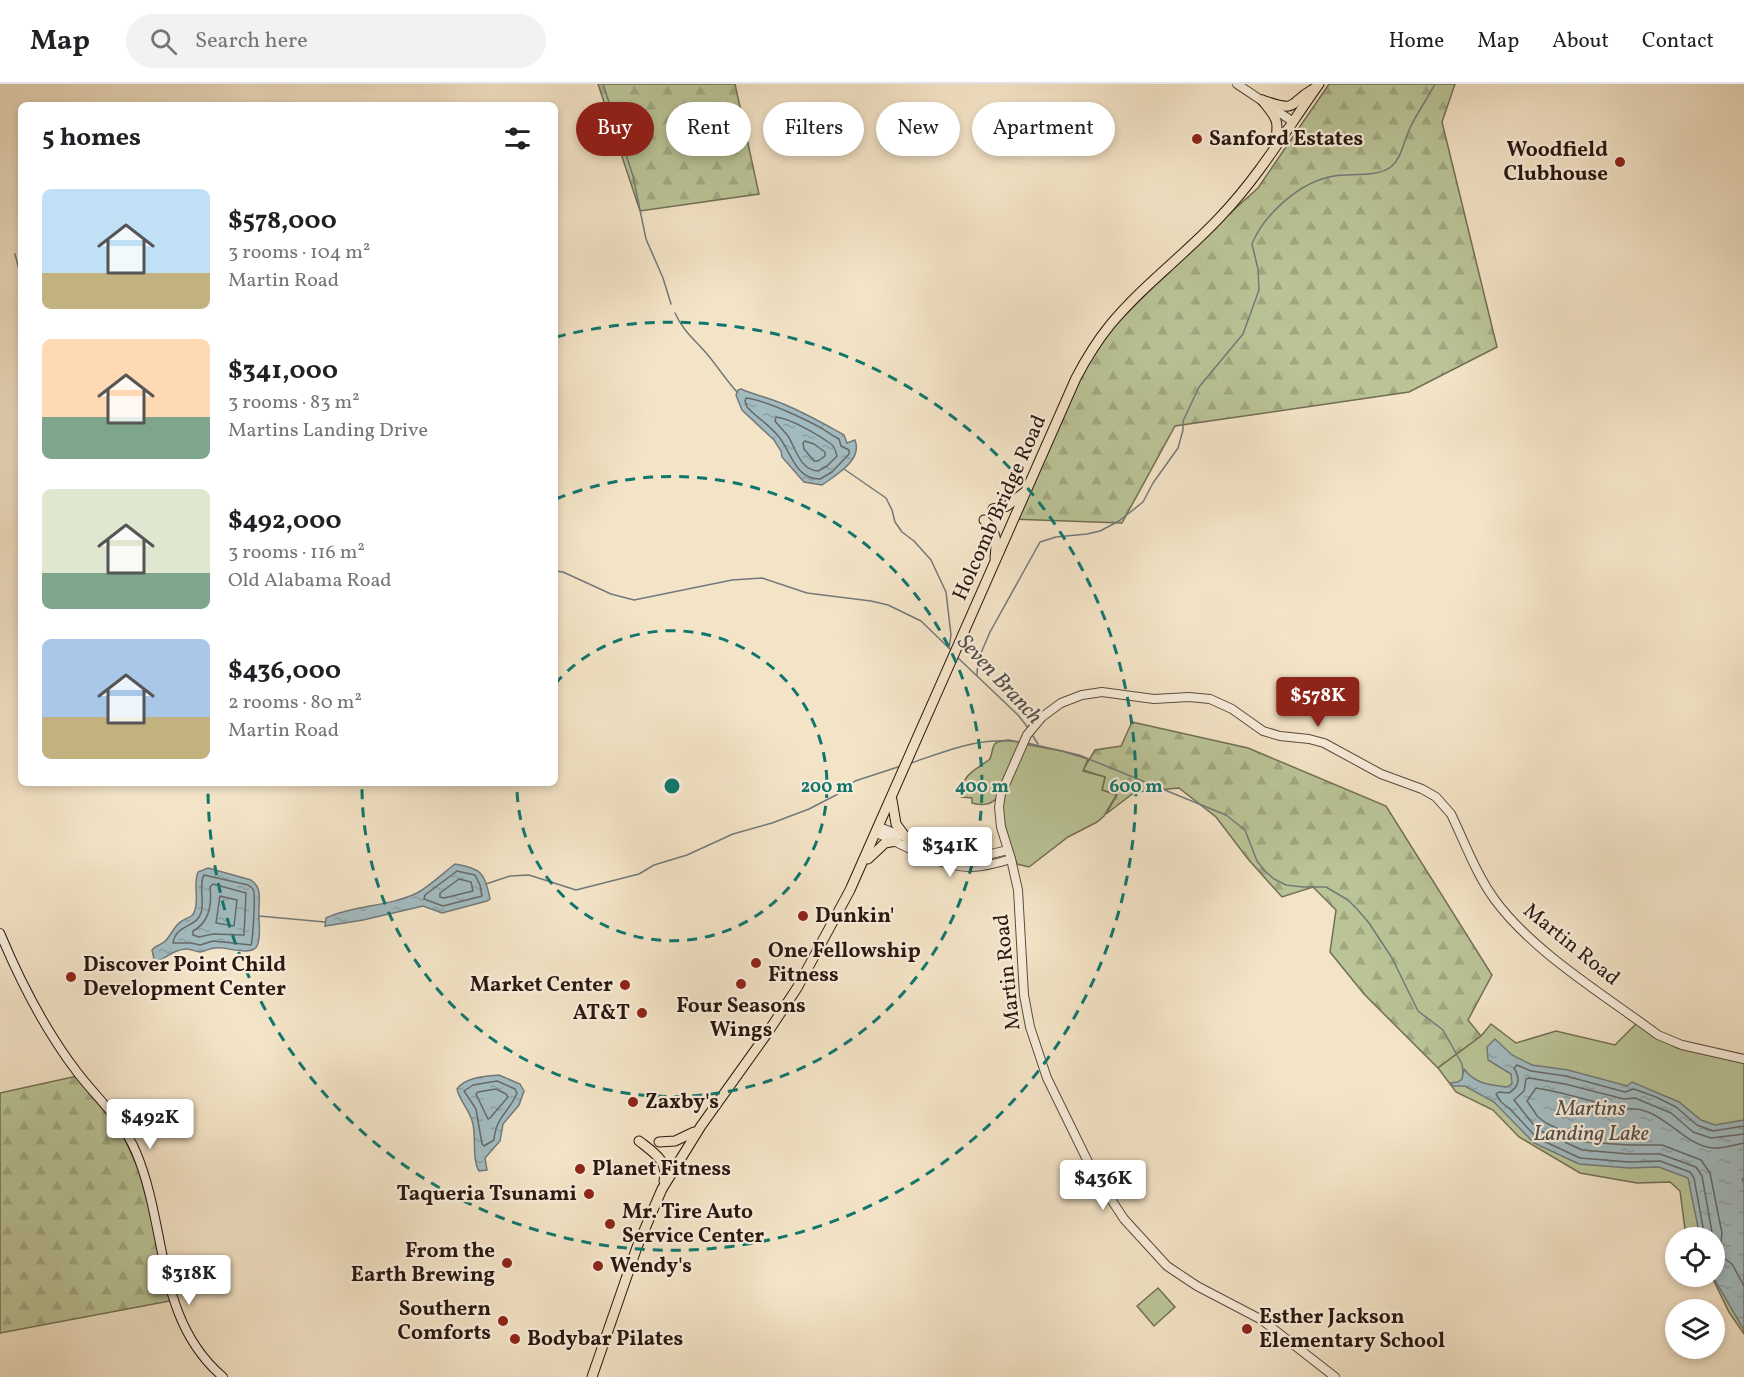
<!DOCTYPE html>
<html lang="en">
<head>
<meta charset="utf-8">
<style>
	:root { --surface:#fff; --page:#f2f2f2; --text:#202124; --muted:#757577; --line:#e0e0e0; --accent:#8f2418 }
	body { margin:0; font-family:Vollkorn,serif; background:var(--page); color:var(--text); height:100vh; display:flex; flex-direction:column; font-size:22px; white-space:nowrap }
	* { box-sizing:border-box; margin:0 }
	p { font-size:20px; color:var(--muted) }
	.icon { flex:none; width:33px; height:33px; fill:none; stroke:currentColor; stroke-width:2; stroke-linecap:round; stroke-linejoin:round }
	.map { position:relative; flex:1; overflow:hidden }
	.drawer { position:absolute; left:18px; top:18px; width:540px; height:684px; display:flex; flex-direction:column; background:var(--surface); border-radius:9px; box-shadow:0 3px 9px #0003 }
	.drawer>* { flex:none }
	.banner { position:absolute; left:576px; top:18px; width:570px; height:54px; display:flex; gap:12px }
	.controls { position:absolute; left:1665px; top:1143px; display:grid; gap:12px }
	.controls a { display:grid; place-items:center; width:60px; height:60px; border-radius:50%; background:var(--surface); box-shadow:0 3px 9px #0003; font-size:30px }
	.price { position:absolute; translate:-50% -51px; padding:0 14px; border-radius:6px; background:#fff; color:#222; font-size:20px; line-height:39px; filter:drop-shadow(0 2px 3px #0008) }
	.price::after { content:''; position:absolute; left:50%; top:36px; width:18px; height:14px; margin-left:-9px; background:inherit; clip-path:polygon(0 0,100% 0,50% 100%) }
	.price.selected { background:var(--accent); color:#fff }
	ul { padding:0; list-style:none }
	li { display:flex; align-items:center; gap:18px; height:150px; padding:0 24px }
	li span { display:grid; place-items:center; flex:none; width:168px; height:120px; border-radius:9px; color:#555 }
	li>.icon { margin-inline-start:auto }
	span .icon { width:72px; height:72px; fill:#fffc; stroke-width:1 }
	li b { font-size:26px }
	h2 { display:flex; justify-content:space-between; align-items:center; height:72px; padding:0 24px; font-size:26px }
	.chip { padding:0 21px; border-radius:27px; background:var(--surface); box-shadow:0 3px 9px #0003; font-size:21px; line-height:54px }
	.chip.selected { background:var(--accent); color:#fff }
	header { display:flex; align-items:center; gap:36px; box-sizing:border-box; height:84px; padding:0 30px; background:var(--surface); border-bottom:2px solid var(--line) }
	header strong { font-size:28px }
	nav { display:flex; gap:33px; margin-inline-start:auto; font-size:21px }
	.search { width:420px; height:54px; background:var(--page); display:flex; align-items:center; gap:15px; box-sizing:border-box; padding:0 21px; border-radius:33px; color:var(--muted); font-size:22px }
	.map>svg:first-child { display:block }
</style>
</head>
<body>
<header>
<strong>Map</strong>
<div class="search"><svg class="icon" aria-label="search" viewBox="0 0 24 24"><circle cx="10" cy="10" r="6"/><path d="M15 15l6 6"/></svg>Search here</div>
<nav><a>Home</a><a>Map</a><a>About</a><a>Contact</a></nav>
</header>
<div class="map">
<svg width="1744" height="1293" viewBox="0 0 1744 1293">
	<defs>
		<pattern id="forest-firs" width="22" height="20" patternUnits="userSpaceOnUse" patternTransform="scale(1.5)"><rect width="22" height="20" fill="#bac497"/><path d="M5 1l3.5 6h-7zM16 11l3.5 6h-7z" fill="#a0a881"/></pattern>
		<pattern id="water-ripples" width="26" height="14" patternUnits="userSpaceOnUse" patternTransform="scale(1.5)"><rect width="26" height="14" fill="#a2bbc0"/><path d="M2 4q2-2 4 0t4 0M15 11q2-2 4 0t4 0" fill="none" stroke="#8ca0a4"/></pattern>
	</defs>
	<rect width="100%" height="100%" fill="#f4e4c7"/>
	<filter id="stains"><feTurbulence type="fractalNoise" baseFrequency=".00333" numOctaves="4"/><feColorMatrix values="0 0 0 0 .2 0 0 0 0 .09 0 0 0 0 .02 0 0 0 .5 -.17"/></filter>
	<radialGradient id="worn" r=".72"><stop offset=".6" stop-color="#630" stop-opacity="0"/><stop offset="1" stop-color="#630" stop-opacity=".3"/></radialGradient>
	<g fill="url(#forest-firs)" stroke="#726e54" stroke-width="1.5">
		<polygon points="598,0 735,0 759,110 640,127"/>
		<polygon points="1329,0 1455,0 1442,38 1497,263 1409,308 1175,342 1122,439 1011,435 1102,246 1170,188 1169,184 1258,104"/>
		<polygon points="1132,638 1248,664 1386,722 1492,891 1468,936 1481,952 1438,984 1364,910 1330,868 1336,826 1313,803 1282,813 1248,775 1216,733 1179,704 1135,708 1106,730 1117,711 1102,706 1105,693 1083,686 1095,666 1121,662"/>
		<polygon points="77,992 119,1042 139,1087 155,1145 170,1217 0,1249 0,1009"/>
	</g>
	<g fill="#bac497" stroke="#726e54" stroke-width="1.5">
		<path d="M1009,656L1023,659L998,713C991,721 983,722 972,719V714L961,713C962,689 973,688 990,675C995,660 990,658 1009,656Z"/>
		<path d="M1024,660L1062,667L1088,675L1083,687L1105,693L1102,706L1116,711L1104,732L1097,738L1068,753L1029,783L1017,780C1010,759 1002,739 1002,716Z"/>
		<polygon points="1638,938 1653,951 1677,964 1744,979 1744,1250 1729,1228 1712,1193 1714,1192 1714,1154 1686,1153 1680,1107 1670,1098 1637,1099 1580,1089 1519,1053 1493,1026 1456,1008 1438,984 1481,952 1491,940 1516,959 1556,947 1615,961"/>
		<polygon points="1158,1204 1175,1223 1154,1242 1137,1222"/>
	</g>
	<g fill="url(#water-ripples)" stroke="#72797a" stroke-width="1.5">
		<path d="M741,305C757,312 774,315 790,323C809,331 826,341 844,351L847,359L855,356C863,376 836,391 822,401L804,398L782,373L781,367L774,356L742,326L736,311L738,306Z"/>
		<path d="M455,780C481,784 485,789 490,815L487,817L442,829L423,822L363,836L325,842L326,834C354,821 388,823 417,809C430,802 443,789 455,780Z"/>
		<path d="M208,784L251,796C262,804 259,813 259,825C258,837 262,852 257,862C253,871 231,865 223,864C210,862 208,867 200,868C196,868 192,865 187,865C175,865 167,873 157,878L154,875L152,866C156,861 159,862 164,858C171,853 173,842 182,837C187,833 193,834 195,826C199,813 193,801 198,788Z"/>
		<path d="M1495,955L1512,971L1532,981L1568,986L1627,1002L1632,998L1679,1018L1701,1036L1715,1041L1744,1036V1094L1742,1095L1744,1099V1246L1713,1193L1714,1154L1700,1153L1688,1094L1659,1083L1629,1084L1579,1080L1534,1059L1494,1018L1465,1002H1453L1450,999L1458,998L1462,995L1464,985C1475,1000 1490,1001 1507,1003L1512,1000L1511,990L1488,976L1487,963Z"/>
		<path d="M499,991L520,1000L524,1007L519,1021L503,1040L500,1057L485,1074L487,1086L479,1087C472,1076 476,1054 473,1040C470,1026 460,1018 457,1005C465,993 486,992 499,991Z"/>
	</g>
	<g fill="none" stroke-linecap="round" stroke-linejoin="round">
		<g stroke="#666968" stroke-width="1.5">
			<path d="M746,314C765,316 805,335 823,345C829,349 832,352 839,355L841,362L849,366V370L832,388L820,395C795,395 792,369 779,353C770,341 757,334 747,323L745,317Z"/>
			<path d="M776,333C790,334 820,352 831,360C834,362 836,368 837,372L827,382L818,387C800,386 796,365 788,352C784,347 779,342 775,337Z"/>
			<polygon points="805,357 814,360 825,368 825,372 818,377 814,377 804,365 803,359"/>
			<polygon points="457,787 475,791 480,801 482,812 443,822 424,815 425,811"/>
			<path d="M204,791L248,801C252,804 253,803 254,809C255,816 253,855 251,861L213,857L200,861L191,859H173C176,840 196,844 201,829C205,817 198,801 204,791Z"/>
			<polygon points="459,795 471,798 473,807 444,814 440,813 440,809"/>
			<path d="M213,800L246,809L244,851L213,850L199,853L193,851V847C210,838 212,820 210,803Z"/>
			<polygon points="220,812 237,816 234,842 216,839"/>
			<path d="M497,997L515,1005L517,1009C509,1029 496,1032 494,1056L484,1062L482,1060L476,1025L464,1007L473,1001Z"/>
			<polygon points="496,1005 506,1010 508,1013 490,1034 488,1035 476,1010 478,1008"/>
			<path d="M1744,1059C1734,1061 1722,1065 1712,1064C1686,1060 1671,1037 1648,1028C1635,1023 1633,1026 1622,1024C1593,1019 1565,1008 1536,1004L1527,1017L1538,1033L1546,1039L1585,1058L1629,1061H1662L1701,1076L1710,1089L1722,1149L1721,1158L1717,1169L1732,1180L1744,1202"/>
			<path d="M1705,1154L1694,1094L1690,1088L1660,1077L1629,1078L1580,1074L1537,1054L1511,1026L1501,1018L1496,1010L1499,1008L1509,1009C1520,1002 1520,994 1514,984L1517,981L1531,987L1566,992L1625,1008L1634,1005L1656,1013L1676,1023L1697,1041L1713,1047L1744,1042"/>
			<polyline points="1713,1154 1702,1092 1696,1083 1660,1070 1629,1070 1582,1066 1541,1047 1532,1039 1514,1016 1524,1007 1526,995 1529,994 1565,1000 1624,1015 1635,1014 1671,1029 1693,1048 1711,1054 1744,1050"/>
		</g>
		<g stroke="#72797a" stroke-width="1.5">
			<polyline points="603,0 633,92 646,155 663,194 671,220"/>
			<polyline points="15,170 21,193"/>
			<path d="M675,229C683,247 695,256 707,270C718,283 726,296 737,308"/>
			<polyline points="844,385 886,414 892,426 895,438 902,448 914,457 931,476 946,508 951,551 949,564"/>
			<polyline points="555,487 563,488 611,510 634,516 732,496 762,494 807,509 871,517 888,521 921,537 951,566"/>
			<polyline points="956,572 1018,631 1029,645"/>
			<path d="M977,591L978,576L990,548L1040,458L1056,453L1087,450L1100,447L1119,437L1143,418L1153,399L1178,364L1183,346V337L1199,303L1243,250L1259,206L1258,185L1252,160C1264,130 1301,97 1334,92C1351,89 1378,94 1392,82C1402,73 1404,56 1410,44C1417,29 1427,15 1435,0"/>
			<polyline points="1031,649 1038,660"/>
			<polyline points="1027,659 1079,671 1226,731 1245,746 1257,777 1265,787 1274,795 1286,801 1303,803 1326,803 1348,816 1357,825 1369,839 1392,874 1418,927 1443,946 1462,980 1463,989"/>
			<path d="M911,679C947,667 981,652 1020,658"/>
			<polyline points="486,800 510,792 529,791 576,806 639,790 654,781 687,771 733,750 772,739 809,725 838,710 855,697 901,682"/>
			<polyline points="259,832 325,838"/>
		</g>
		<defs>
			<g id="tertiary">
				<polyline points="1237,0 1292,37"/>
				<polyline points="879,743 954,772 978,773 1008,766"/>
				<path d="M877,749C906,762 937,782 970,783C984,783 998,779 1011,775"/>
				<path d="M1335,1293L1262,1236L1197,1202L1167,1182L1124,1135L1093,1088L1047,994L1030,943L1024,911L1018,806L1011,775L1001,743L999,723L1001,710L1027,651L1042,633L1061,619L1082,611L1102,608L1154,615L1189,613L1210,615L1232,625L1263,647L1280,652L1309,655L1324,659L1381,690L1422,705L1436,713L1451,730C1465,759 1476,790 1495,816C1534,869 1606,912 1658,951L1682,961L1744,975"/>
			</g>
			<path id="secondary" d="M0,849C20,897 45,946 77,988C97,1014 123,1037 136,1068C168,1144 155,1235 223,1293"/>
			<g id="primary">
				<path d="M1262,16C1300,29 1286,20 1315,4"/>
				<path d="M1262,16C1276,34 1280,35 1275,59"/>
				<polyline points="993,425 1007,422 1026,407"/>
				<path d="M984,436C997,447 997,458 995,474"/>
				<polyline points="892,716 896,740 907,755"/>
				<polyline points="868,775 885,759 896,757"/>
				<path d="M639,1057C653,1068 669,1077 664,1097"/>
				<polyline points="659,1058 675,1057 694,1048"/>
				<path d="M592,1293L637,1163L662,1105L701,1042L766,951L797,904L850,806L1076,294C1086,275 1097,257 1110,241C1143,201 1186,170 1221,132C1259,92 1287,45 1319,0"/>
			</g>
		</defs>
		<use href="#tertiary" stroke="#5c4a3e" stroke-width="10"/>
		<use href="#secondary" stroke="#291711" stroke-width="10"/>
		<use href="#primary" stroke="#291711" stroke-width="11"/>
		<use href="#tertiary" stroke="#f8eddb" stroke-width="8"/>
		<use href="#secondary" stroke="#f8eddb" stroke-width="8"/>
		<use href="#primary" stroke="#f4e4c7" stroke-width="9"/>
	</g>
	<g fill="none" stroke="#0f766e" stroke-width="3" stroke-dasharray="10 8">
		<path d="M555 600A155 155 0 1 1 517 699"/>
		<path d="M556 415A310 310 0 1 1 362 699"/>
		<path d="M556 253A464 464 0 1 1 208 702"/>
	</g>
	<g fill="#8f2418" stroke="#f8eddb" stroke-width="2">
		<circle cx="1197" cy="55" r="6"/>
		<circle cx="1620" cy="78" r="6"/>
		<circle cx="803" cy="832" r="6"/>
		<circle cx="756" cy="879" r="6"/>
		<circle cx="71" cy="893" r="6"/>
		<circle cx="741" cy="900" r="6"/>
		<circle cx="625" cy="901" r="6"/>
		<circle cx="642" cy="929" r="6"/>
		<circle cx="633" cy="1018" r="6"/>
		<circle cx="580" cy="1085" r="6"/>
		<circle cx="589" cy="1110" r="6"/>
		<circle cx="610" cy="1140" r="6"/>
		<circle cx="507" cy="1179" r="6"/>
		<circle cx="598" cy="1182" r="6"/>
		<circle cx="503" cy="1237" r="6"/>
		<circle cx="1247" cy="1245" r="6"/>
		<circle cx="515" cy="1255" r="6"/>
	</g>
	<g text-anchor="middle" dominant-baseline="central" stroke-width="4.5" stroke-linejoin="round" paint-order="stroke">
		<g font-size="21" font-weight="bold" fill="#291711" stroke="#f8eddb" text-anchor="start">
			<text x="1209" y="55">Sanford Estates</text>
			<text x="1608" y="66" text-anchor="end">Woodfield<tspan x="1608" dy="24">Clubhouse</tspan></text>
			<text x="815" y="832">Dunkin'</text>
			<text x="768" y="867">One Fellowship<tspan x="768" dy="24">Fitness</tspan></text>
			<text x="83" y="881">Discover Point Child<tspan x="83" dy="24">Development Center</tspan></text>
			<text x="613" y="901" text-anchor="end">Market Center</text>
			<text x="741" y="922" text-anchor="middle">Four Seasons<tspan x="741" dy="24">Wings</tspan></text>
			<text x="630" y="929" text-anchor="end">AT&amp;T</text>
			<text x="645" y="1018">Zaxby's</text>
			<text x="592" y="1085">Planet Fitness</text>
			<text x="577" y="1110" text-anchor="end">Taqueria Tsunami</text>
			<text x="622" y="1128">Mr. Tire Auto<tspan x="622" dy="24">Service Center</tspan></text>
			<text x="495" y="1167" text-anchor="end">From the<tspan x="495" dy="24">Earth Brewing</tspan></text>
			<text x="610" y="1182">Wendy's</text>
			<text x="491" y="1225" text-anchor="end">Southern<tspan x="491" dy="24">Comforts</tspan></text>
			<text x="1259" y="1233">Esther Jackson<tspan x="1259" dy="24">Elementary School</tspan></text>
			<text x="527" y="1255">Bodybar Pilates</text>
		</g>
		<g font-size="21" fill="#291711" stroke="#f8eddb">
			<text transform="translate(1000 424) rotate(-66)">Holcomb Bridge Road</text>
			<text transform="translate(1571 861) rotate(39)">Martin Road</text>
			<text transform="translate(1008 888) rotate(-96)">Martin Road</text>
		</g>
		<g font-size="22" font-style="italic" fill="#53504e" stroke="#f8eddb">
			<text transform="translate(999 596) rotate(47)">Seven Branch</text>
			<text x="1591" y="1025">Martins<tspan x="1591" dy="25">Landing Lake</tspan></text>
		</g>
	</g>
	<circle cx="672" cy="702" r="9" fill="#0f766e" stroke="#f8eddb" stroke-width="3"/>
	<g font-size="18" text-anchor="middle" font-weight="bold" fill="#0f766e" stroke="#f8eddb" stroke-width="4.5" stroke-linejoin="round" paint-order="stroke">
		<text x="827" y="708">200 m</text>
		<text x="982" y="708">400 m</text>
		<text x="1136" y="708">600 m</text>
	</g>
	<rect width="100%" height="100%" filter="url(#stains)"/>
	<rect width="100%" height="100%" fill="url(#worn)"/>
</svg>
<div class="controls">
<a><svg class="icon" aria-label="locate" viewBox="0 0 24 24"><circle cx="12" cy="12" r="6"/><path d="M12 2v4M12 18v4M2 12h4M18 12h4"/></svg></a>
<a><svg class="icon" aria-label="layers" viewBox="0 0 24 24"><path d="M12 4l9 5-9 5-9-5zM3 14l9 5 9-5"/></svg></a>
</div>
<b class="price selected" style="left:1318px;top:644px">$578K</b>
<b class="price" style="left:950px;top:794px">$341K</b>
<b class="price" style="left:150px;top:1066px">$492K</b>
<b class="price" style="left:1103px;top:1127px">$436K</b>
<b class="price" style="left:189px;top:1222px">$318K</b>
<div class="banner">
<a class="chip selected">Buy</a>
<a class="chip">Rent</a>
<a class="chip">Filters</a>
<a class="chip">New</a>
<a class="chip">Apartment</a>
</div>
<section class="drawer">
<h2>5 homes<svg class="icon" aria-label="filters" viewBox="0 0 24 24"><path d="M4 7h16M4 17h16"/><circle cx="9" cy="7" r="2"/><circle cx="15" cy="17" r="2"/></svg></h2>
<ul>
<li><span style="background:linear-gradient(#bfe0f5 70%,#c2b280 0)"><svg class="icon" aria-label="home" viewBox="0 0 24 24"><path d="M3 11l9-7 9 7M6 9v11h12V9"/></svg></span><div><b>$578,000</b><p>3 rooms · 104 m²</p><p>Martin Road</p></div></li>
<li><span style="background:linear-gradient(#ffd9b3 65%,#7fa58c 0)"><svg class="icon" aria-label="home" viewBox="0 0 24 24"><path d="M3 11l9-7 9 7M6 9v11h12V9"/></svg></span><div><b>$341,000</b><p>3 rooms · 83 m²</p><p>Martins Landing Drive</p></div></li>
<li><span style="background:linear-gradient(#dfe7d0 70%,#7fa58c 0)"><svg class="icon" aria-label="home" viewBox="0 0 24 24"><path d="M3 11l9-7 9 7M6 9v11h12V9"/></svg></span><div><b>$492,000</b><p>3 rooms · 116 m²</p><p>Old Alabama Road</p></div></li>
<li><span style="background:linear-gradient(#a9c7e8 65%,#c2b280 0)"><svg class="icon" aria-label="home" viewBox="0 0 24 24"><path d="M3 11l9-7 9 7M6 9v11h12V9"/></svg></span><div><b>$436,000</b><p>2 rooms · 80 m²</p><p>Martin Road</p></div></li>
</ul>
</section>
</div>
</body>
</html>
